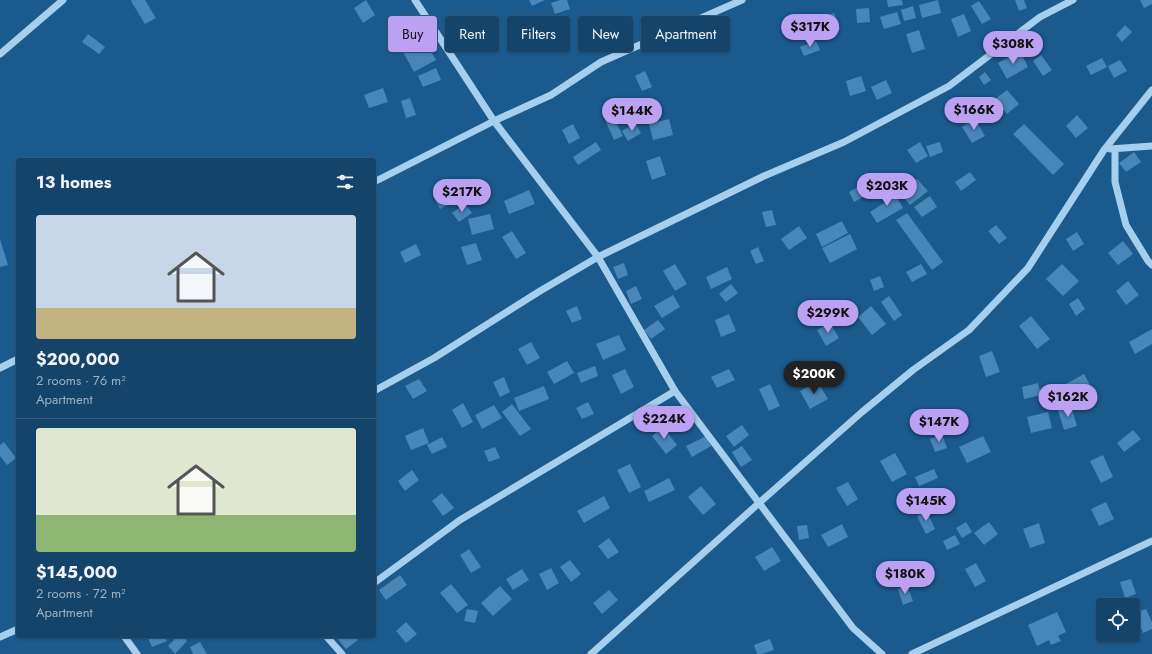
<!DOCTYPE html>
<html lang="en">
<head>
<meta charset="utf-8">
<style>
	:root { --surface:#14446a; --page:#214e72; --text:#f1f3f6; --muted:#9db0c1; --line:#335c7e; --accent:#bca0f2 }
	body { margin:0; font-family:Jost,sans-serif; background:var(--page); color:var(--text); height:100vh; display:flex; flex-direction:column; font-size:15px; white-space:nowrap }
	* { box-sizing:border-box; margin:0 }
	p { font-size:13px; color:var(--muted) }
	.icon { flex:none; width:22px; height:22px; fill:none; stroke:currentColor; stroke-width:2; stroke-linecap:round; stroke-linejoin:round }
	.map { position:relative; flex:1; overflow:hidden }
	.sheet { position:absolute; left:16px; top:158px; width:360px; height:480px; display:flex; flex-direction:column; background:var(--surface); border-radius:4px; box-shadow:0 1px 3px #0004,0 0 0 1px var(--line) }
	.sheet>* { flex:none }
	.top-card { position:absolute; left:388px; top:16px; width:380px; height:36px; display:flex; gap:8px }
	.buttons { position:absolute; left:1096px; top:598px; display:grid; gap:8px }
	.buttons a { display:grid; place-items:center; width:44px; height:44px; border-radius:4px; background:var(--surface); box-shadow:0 1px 3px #0004,0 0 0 1px var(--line); font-size:20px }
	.price { position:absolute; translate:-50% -34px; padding:0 9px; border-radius:14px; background:var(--accent); color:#111; font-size:13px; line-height:26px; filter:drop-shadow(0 1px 2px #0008) }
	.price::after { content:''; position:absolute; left:50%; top:24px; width:12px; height:9px; margin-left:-6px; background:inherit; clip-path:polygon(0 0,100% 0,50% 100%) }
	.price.selected { background:#222; color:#fff }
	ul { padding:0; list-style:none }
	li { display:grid; align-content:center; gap:8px; height:212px; padding:0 20px }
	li+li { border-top:1px solid var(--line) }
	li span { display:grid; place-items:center; height:124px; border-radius:4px; color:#555 }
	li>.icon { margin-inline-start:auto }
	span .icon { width:72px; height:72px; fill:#fffc; stroke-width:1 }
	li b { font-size:17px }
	h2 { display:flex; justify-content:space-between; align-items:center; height:48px; padding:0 20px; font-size:17px }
	.pill { padding:0 14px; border-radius:4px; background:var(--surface); box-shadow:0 1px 3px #0004,0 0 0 1px var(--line); font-size:14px; line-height:36px }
	.pill.selected { background:var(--accent); color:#111 }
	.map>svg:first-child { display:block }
</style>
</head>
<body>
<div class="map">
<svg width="1152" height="654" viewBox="0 0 1152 654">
	<rect width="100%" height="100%" fill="#1a5a8d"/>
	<g fill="#4786b7">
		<polygon points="132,0 145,0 156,18 145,24 131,1"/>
		<polygon points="366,0 375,15 363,23 354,8"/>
		<polygon points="529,0 545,0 532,6"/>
		<polygon points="560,0 567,0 570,9 555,14 551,3"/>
		<polygon points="887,0 902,0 903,5 888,7"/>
		<polygon points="938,0 941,13 922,18 919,5"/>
		<polygon points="1015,0 1024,0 1027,8 1019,11"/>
		<polygon points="1140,0 1152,0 1152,4 1144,8"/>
		<polygon points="979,1 991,19 982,24 971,6"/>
		<polygon points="913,6 916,18 904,21 901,10"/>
		<polygon points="869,8 870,22 857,23 856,9"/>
		<polygon points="897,12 901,24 884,29 880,17"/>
		<polygon points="834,13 840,29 813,40 807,24"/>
		<polygon points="964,14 971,31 958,37 951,19"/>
		<polygon points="405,16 411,27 399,34 392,23"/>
		<polygon points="1125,25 1132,32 1122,42 1116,35"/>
		<polygon points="919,30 925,49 912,53 906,34"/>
		<polygon points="88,34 105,47 99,54 82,42"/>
		<polygon points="425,41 436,60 414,72 403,52"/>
		<polygon points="816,41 820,50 804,56 800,47"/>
		<polygon points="1020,51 1028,67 1007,79 998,63"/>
		<polygon points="1041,55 1052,70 1043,76 1033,61"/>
		<polygon points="1102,58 1107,67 1091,75 1086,66"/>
		<polygon points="1120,60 1127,71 1114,78 1108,66"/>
		<polygon points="436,68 441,80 423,87 418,76"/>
		<polygon points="645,71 652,87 642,91 635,76"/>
		<polygon points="985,72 991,80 984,85 979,77"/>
		<polygon points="861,76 866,91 850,96 846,81"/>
		<polygon points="886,80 892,93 877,100 871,87"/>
		<polygon points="383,88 388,102 369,108 364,95"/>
		<polygon points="1007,90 1019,104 1007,114 995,99"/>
		<polygon points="410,98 416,115 406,118 401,101"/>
		<polygon points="1077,115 1088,128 1076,138 1066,126"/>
		<polygon points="613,116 623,136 614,140 605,120"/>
		<polygon points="669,119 673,135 653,140 649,124"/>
		<polygon points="975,119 985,136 972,143 962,127"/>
		<polygon points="635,123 641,133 628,141 622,131"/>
		<polygon points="573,124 580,138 569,144 562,130"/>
		<polygon points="1024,124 1064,164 1053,175 1013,134"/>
		<polygon points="596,142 601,150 578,165 573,157"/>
		<polygon points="920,142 928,156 916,163 907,150"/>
		<polygon points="940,142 943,152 930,157 926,146"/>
		<polygon points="1134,152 1141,162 1126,172 1119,163"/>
		<polygon points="660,156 666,175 652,180 646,161"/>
		<polygon points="970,172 976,180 961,191 955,182"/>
		<polygon points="917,179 928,191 910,205 900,193"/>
		<polygon points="860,186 865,196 854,202 849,192"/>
		<polygon points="891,188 903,208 877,223 870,212 889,200 884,192"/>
		<polygon points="446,189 453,202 440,209 433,196"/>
		<polygon points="529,190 535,204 509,214 504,201"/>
		<polygon points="930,196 937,207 922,217 914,207"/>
		<polygon points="465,204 472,213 459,222 452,213"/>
		<polygon points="772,210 776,225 766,227 762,212"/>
		<polygon points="907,213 943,262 932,270 896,220"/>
		<polygon points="490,214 494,229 472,235 468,219"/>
		<polygon points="842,221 848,233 822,247 816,234"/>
		<polygon points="996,225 1007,238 999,244 988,231"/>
		<polygon points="799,226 807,238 789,250 781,239"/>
		<polygon points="512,231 526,253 516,259 502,237"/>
		<polygon points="1077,232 1084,244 1073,251 1066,239"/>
		<polygon points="850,234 857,249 830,263 822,248"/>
		<polygon points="0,239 8,265 0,267"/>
		<polygon points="1123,241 1133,254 1118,265 1108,253"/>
		<polygon points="476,243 482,260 467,265 461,247"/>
		<polygon points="416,244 421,255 405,263 400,252"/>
		<polygon points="758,247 764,261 756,264 750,251"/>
		<polygon points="624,263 628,275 618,279 613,267"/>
		<polygon points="675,264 687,284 675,291 663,271"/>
		<polygon points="921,264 927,274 912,282 906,272"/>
		<polygon points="1062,264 1079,281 1063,296 1046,279"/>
		<polygon points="727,267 732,279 711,289 706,277"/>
		<polygon points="880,276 884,287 874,291 870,280"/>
		<polygon points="1128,281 1139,295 1126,305 1116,291"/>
		<polygon points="731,284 738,293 726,302 719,294"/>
		<polygon points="636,286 642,299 631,304 626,291"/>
		<polygon points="673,295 680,307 662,318 654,306"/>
		<polygon points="889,296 902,315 894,321 881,302"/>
		<polygon points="1078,298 1085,309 1076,316 1069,304"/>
		<polygon points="577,306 582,319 572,323 566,311"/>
		<polygon points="871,306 886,324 872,335 858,317"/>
		<polygon points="729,314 736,331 721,337 715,320"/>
		<polygon points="1031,316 1050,339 1037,349 1019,326"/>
		<polygon points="658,320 665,329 651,339 644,330"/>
		<polygon points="830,323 839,338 826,346 817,330"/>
		<polygon points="1152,329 1152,344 1135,354 1129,342"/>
		<polygon points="619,335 626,350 603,360 596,344"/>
		<polygon points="531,342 540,358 527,365 518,349"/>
		<polygon points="992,351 1000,372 986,377 979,356"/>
		<polygon points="567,361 574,373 554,384 547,372"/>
		<polygon points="595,366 598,376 581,383 577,373"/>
		<polygon points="625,369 634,387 621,394 612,375"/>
		<polygon points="729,369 735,380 717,388 711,377"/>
		<polygon points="1084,374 1090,385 1072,395 1066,384"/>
		<polygon points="504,377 510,392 500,397 493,382"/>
		<polygon points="419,379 427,391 413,399 405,386"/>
		<polygon points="817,381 828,399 810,409 800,391"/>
		<polygon points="1038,383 1041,395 1024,399 1022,387"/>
		<polygon points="770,384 780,406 769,411 759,389"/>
		<polygon points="544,386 549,399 519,411 514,398"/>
		<polygon points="588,402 594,414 582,419 576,408"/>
		<polygon points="463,403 473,422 462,428 452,410"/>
		<polygon points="512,404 531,429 520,436 502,412"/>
		<polygon points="494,405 502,418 482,429 475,415"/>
		<polygon points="1071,406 1077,426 1064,430 1058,410"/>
		<polygon points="1048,412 1052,428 1031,433 1027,417"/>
		<polygon points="742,425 749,435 734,447 726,436"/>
		<polygon points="663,427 677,445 666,454 652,436"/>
		<polygon points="423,428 429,443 411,450 405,436"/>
		<polygon points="1133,430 1141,439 1124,452 1117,443"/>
		<polygon points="942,434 947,448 935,452 930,439"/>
		<polygon points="706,436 711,446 692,457 686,446"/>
		<polygon points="983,436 991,452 967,463 959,447"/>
		<polygon points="442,437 447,447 432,454 427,445"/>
		<polygon points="4,442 16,458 7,465 0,456 0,445"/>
		<polygon points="742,446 752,460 741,467 732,452"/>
		<polygon points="495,447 500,458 489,462 484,451"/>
		<polygon points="895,453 907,474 892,482 880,461"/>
		<polygon points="1103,455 1113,477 1101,483 1090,461"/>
		<polygon points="630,464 641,487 629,493 617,470"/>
		<polygon points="934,469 938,478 919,486 915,477"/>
		<polygon points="412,470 419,480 405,491 398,481"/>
		<polygon points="669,478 675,490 649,502 644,491"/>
		<polygon points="848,482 858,499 847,506 836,488"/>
		<polygon points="701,486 716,504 703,515 688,497"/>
		<polygon points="442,493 454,508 443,516 432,501"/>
		<polygon points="604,496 610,508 584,523 577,511"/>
		<polygon points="1106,502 1114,519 1099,526 1091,509"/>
		<polygon points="927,511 935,529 926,534 917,516"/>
		<polygon points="966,522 972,532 962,538 956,528"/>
		<polygon points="989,522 998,534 984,545 974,533"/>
		<polygon points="1039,523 1045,543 1030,548 1023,529"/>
		<polygon points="842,524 848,537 828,547 821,535"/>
		<polygon points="807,525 809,538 799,540 797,526"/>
		<polygon points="955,535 960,544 947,550 943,541"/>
		<polygon points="609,538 619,552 608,559 598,546"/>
		<polygon points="772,547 781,561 764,571 755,557"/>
		<polygon points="469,549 481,567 471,573 460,555"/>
		<polygon points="570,560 581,574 571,582 560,567"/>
		<polygon points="914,563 923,573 912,582 903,572"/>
		<polygon points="976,563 986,581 975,587 965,569"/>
		<polygon points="551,568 559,583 547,590 539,574"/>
		<polygon points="522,569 529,580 513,590 506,579"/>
		<polygon points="400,575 407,585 386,600 379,590"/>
		<polygon points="1131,579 1136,594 1125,598 1120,582"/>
		<polygon points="451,584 468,605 457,613 440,593"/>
		<polygon points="500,586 512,599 493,616 481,603"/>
		<polygon points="907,586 913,601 903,605 898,589"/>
		<polygon points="609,590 618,600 602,614 593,603"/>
		<polygon points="467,609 478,611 475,623 464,621"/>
		<polygon points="1146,609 1152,622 1152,629 1143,633 1135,613"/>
		<polygon points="1057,612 1066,632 1058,636 1061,641 1051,645 1049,640 1037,646 1028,625"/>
		<polygon points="406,622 417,634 406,643 396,631"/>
		<polygon points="147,636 165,636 167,641 152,647"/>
		<polygon points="178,636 182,636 187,641 175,654 168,646"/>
		<polygon points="335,636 355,636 358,640 346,649"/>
		<polygon points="770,639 774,650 762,654 757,654 754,645"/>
		<polygon points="200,642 207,654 193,654 190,647"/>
	</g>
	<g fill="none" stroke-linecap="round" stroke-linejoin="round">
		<g stroke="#a6cfee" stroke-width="7">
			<polyline points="415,0 494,121 598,257 675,391 853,628 882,654"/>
			<polyline points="0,54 63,0"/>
			<polyline points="1110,149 1152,146"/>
			<polyline points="1115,149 1115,182 1126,225 1148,261 1152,265"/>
			<polyline points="374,182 494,121 551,95 601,62 742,0"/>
			<polyline points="0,368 18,359"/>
			<polyline points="374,391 434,358 540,291 598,257 764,176 844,142 949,86 1040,17 1073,0"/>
			<polyline points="374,583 460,520 675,391"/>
			<polyline points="124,636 137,654"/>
			<polyline points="326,636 342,654"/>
			<polyline points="0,637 18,629"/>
			<polyline points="591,654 759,503 862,412 913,370 969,330 1028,268 1104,150 1152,90"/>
			<polyline points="912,654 1152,541"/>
		</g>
	</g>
</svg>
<div class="buttons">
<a><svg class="icon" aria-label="locate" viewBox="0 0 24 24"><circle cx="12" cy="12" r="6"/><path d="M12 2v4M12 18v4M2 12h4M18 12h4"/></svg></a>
</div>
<b class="price" style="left:810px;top:48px">$317K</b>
<b class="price" style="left:1013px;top:65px">$308K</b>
<b class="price" style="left:974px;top:131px">$166K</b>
<b class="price" style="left:632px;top:132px">$144K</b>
<b class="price" style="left:887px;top:207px">$203K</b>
<b class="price" style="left:462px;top:213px">$217K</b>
<b class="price" style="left:828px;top:334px">$299K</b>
<b class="price selected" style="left:814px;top:395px">$200K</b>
<b class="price" style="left:1068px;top:418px">$162K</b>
<b class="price" style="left:664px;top:440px">$224K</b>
<b class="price" style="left:939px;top:443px">$147K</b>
<b class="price" style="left:926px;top:522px">$145K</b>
<b class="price" style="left:905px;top:595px">$180K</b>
<div class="top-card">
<a class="pill selected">Buy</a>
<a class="pill">Rent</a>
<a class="pill">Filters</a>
<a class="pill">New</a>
<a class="pill">Apartment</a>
</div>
<section class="sheet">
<h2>13 homes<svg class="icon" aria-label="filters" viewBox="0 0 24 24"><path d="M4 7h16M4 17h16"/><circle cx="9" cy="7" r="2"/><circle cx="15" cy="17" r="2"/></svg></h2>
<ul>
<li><span style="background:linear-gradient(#c9d6e8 75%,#c2b280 0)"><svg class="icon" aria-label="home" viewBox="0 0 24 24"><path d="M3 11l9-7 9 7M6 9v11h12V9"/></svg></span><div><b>$200,000</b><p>2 rooms · 76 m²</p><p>Apartment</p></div></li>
<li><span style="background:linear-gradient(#dfe7d0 70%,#8fb573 0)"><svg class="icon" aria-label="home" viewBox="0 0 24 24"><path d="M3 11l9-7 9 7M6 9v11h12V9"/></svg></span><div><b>$145,000</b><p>2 rooms · 72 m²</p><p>Apartment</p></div></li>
</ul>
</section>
</div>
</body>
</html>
